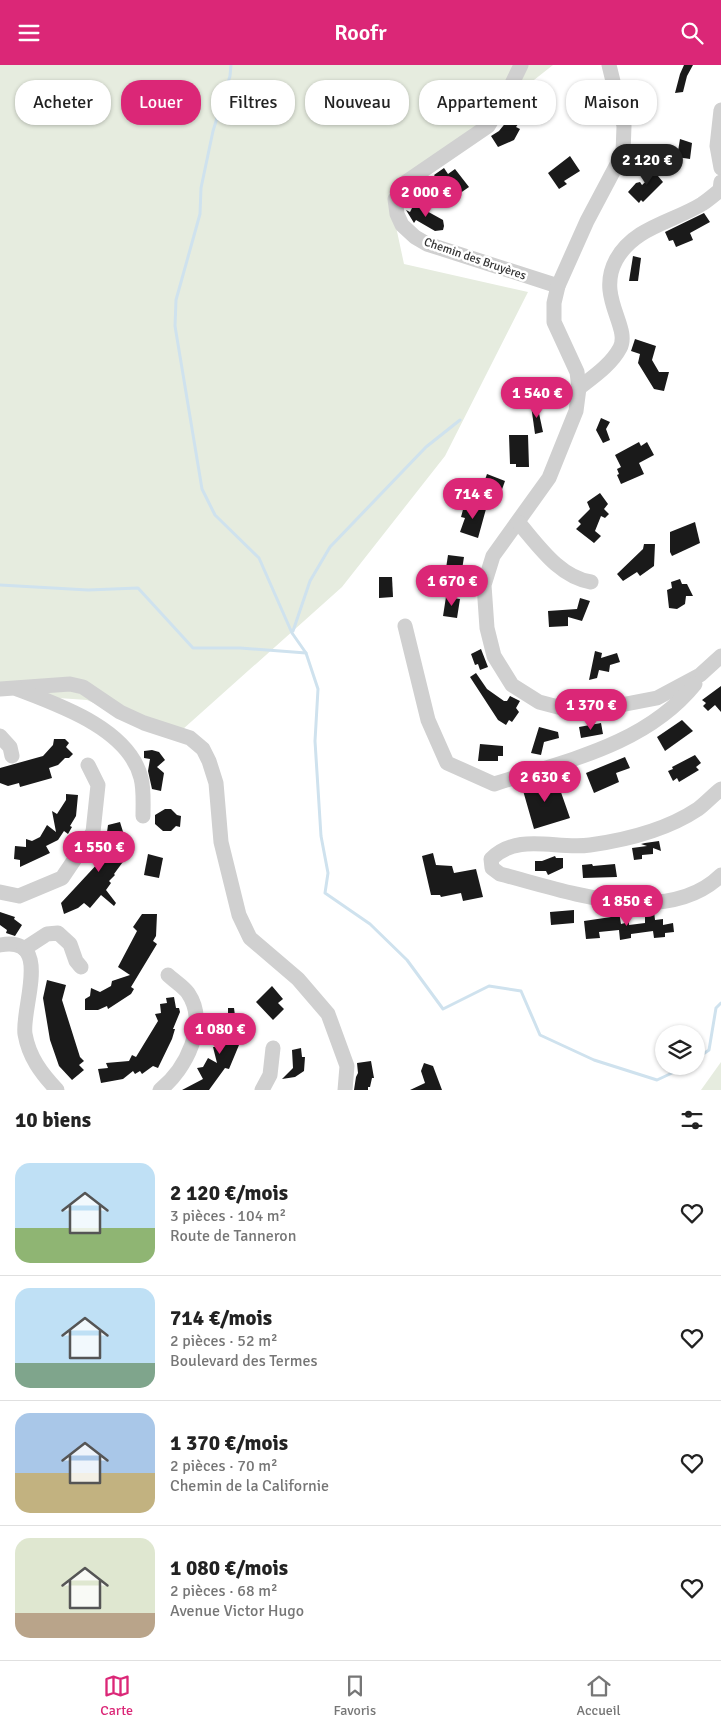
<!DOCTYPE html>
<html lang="fr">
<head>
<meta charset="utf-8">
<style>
	:root { --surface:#fff; --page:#f6f6f6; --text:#222; --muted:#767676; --line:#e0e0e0; --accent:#db2777 }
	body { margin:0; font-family:Signika,sans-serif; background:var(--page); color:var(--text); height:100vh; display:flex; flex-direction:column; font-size:19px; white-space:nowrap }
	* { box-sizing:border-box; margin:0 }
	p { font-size:16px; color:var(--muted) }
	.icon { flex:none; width:28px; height:28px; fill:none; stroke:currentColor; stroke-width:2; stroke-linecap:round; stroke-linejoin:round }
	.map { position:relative; height:1025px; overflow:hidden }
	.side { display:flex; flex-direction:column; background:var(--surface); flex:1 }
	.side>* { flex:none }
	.guide { position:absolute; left:15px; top:15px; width:691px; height:45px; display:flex; gap:10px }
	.buttons { position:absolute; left:655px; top:960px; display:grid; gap:10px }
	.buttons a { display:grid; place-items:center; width:50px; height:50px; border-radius:50%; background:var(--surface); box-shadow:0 1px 4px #0004; font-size:25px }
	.price { position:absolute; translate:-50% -42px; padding:0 11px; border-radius:18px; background:var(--accent); color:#fff; font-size:16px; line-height:32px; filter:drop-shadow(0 1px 2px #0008) }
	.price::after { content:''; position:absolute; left:50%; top:30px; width:15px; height:11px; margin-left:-8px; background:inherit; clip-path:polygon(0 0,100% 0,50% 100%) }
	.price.current { background:#222; color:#fff }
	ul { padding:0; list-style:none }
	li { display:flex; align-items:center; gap:15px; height:125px; padding:0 15px }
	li+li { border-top:1px solid var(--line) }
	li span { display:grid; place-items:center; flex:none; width:140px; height:100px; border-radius:15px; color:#555 }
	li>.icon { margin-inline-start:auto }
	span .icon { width:60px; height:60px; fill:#fffc; stroke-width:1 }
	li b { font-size:21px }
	h2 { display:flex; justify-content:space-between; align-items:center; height:60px; padding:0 15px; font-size:21px }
	.chip { padding:0 18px; border-radius:20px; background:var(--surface); box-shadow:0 1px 4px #0004; font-size:18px; line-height:45px }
	.chip.current { background:var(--accent); color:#fff }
	header { display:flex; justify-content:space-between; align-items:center; height:65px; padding:0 15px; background:var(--accent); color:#fff; font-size:22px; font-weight:600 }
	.tabs { display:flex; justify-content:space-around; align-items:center; height:70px; border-top:1px solid var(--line); background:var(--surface); font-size:14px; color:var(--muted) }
	.tabs a { display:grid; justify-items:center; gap:2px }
	.tabs .current { color:var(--accent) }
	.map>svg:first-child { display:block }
</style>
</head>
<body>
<header><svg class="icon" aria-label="menu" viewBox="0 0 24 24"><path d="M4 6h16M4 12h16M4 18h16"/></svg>Roofr<svg class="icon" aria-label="search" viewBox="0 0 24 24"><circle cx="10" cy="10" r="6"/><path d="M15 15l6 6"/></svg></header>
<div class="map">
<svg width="721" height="1025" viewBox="0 0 721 1025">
	<rect width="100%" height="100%" fill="#fff"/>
	<g fill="#e6ecdf">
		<polygon points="0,0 553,0 389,129 404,199 528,227 445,391 342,522 173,673 87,635 0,629"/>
		<polygon points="721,997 721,1025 701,1025"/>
	</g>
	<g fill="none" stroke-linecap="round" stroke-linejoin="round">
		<g stroke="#cfe2ee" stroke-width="3">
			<polyline points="231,0 230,11 213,66 201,123 200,149 176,235 175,261 202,424 215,450 259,493 292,568 306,588 318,624 315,676 321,771 328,808 325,828 370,859 407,895 443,944 489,921 521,926 540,970 594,995 657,1015 687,1001"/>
			<polyline points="0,520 88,525 138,523 193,583 240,583 306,588"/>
			<polyline points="293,566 310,516 330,482 426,382 460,355"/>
			<polyline points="696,994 709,985 716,943 721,938"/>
		</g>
	</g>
	<g fill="#1a1a1a">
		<polygon points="684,0 693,0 687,11 683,27 675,28 680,9"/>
		<polygon points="529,29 536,41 529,45 516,62 520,64 514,75 498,82 491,71 499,66 511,51 508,50 518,35"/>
		<polygon points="680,74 692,78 690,94 677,92"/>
		<polygon points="570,91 580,106 564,116 567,119 559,124 548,108"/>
		<polygon points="657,99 663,105 658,111 663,117 643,137 641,135 639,138 628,127 636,118 640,117 642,120 655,108 651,104"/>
		<polygon points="444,103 448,109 455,104 469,122 456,131 454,128 449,132 434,110"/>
		<polygon points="414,139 443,155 444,161 443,165 435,166 416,155 414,158 406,145 410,147"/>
		<polygon points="704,148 710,157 690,168 693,175 676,182 673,175 669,176 665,167"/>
		<polygon points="633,191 641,193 638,216 629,216"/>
		<polygon points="635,274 656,281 652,295 659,307 669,307 664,326 654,324 638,298 640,289 631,286"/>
		<polygon points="537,339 543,367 535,369 531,340"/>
		<polygon points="601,353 610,357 606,364 610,375 603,378 596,365"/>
		<polygon points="509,370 528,370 529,402 516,402 516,399 510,399"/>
		<polygon points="639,377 641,381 647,377 654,390 639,398 644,409 621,419 617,410 619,409 617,404 621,402 615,390"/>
		<polygon points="487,409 505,416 499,433 481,426"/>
		<polygon points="600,428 608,439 604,444 609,449 605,453 601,451 595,466 601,471 594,478 576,464 581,459 578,456 590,444 587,437"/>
		<polygon points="470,438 486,444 478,473 460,467 465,453 461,452 464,441 468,443"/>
		<polygon points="695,457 700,478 672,491 670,487 670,467"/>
		<polygon points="644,479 655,479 654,501 640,511 637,507 623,516 617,509 643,484"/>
		<polygon points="448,490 464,492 461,511 445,510"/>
		<polygon points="379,512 392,512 393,532 379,533"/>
		<polygon points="680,514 682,519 687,519 693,531 686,531 685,539 677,544 669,543 667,525 672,523 671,517"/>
		<polygon points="446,532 460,534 457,553 443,551"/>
		<polygon points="580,533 590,536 582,556 568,552 568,561 549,562 548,546 577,544"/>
		<polygon points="481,584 488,602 480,605 478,599 475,600 471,589"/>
		<polygon points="595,586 602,588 601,593 617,588 620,597 610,600 609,607 599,605 597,613 589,615"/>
		<polygon points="476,608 487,624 504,636 507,636 510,631 520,636 516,643 519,647 512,657 509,655 506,660 498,655 470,612"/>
		<polygon points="721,621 721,647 715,640 708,646 703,641 706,638 702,635"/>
		<polygon points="682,655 693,666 665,686 657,672"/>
		<polygon points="601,658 603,669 581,673 579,662"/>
		<polygon points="539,662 558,667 559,673 544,677 541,690 531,688"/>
		<polygon points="54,674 65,674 69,678 66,682 73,689 69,693 65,693 58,700 49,703 52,713 20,722 19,718 8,721 0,718 0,703 43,691 53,680"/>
		<polygon points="480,679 503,681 503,691 498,691 498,696 478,696"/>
		<polygon points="152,685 159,687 165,695 157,702 164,708 161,726 152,724 148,706 150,694 144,693 144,686"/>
		<polygon points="695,690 701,698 696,702 699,705 679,717 677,713 673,716 668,706 673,704 672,702"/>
		<polygon points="625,692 630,703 616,708 619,717 594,728 586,708"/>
		<polygon points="551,711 552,714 556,713 570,753 534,764 522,722"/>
		<polygon points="66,729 78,730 76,751 70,761 72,762 68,769 64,766 58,775 46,781 50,788 20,802 20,795 14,794 15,781 26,782 26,774 32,776 40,772 47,760 56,767 52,746 57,749 66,735"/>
		<polygon points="165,744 171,744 177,750 181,751 180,762 176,761 171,766 163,766 155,759 155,750"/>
		<polygon points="120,757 124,770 121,783 123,784 123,789 128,790 114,809 115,810 109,816 111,818 106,825 116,838 114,841 101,830 90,843 84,838 78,843 64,849 61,838 100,796 100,792 107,786 101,778 106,774 108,760"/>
		<polygon points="659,776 661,786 653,783 653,789 642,790 642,794 634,795 632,783 647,781 641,779 645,778"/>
		<polygon points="433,788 436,800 452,801 454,808 476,804 483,832 463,836 461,828 441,832 440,830 431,830 422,791"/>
		<polygon points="148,789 163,793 159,813 144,810"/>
		<polygon points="555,791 556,793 563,793 563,803 548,810 546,806 535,806 535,796 542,796"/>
		<polygon points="592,799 593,801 615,799 617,812 583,813 582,800"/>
		<polygon points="574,845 574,858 551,860 550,847"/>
		<polygon points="654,846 655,855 663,854 663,860 673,858 674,867 665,868 665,872 654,873 653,866 631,869 631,873 620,875 619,865 599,867 600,873 586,874 584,856 611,852 611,848 619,847 621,859 629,857 629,860 645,858 645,847"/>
		<polygon points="0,847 15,852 14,854 22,860 15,871 6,868 7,865 0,860"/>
		<polygon points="142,849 157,849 156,871 153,876 157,879 131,922 134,924 131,929 108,944 107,941 98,945 85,945 85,934 90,931 91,923 100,927 111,921 112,916 130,910 118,902 137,866 133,862"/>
		<polygon points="47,915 66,920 62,935 80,992 84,996 79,1000 84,1005 72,1015 59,1001 50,975 43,933"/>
		<polygon points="272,921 283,934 278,938 284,944 273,955 256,937"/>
		<polygon points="174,932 176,943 179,943 180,947 173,964 175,964 172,974 158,1003 153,1001 142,1009 140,1006 135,1009 133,1006 123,1014 101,1018 98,1004 108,1003 106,998 129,996 132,990 136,992 158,956 155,949 161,948 160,939 167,938 166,933"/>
		<polygon points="228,943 234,943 239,980 229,1004 225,1003 209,1025 182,1025 203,1014 197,1003 203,1002 208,993 217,998 213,982 217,982 220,974 219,961 228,961"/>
		<polygon points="301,983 302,992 305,992 304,1006 295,1012 282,1014 293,1003 292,985"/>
		<polygon points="371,996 374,1013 372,1013 370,1022 368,1022 368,1025 354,1025 356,1012 358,1008 357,998"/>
		<polygon points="424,998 433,1001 442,1025 410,1025 425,1018 421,1006"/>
	</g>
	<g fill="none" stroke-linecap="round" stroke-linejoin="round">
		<g stroke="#d0d0d0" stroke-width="15">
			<polyline points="521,0 505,33 488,61 406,117 395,134 397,149 402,160 415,172 427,179 558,221"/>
			<polyline points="609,0 624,61 623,88 587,156 558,221 554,238 554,257 577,307 579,323 576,346 549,413 493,491 484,520 487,563 494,591 512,620 539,637 558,642 600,644 657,633 700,610 721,591"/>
			<polyline points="721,45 717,81 721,103"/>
			<path d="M579,323C593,312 611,300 620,283C631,262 596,232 616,195C634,162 673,157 702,139C708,135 714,130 720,125L721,117"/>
			<path d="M518,457C538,480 559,512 591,517"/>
			<path d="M405,561L428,655L447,698L494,719C565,696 646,680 695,619"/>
			<polyline points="0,624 70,619 83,622 120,647 144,658 190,673 203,684 209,696 216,718 221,777 239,850 250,873 298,914 328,949 347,1001 345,1025"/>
			<path d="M17,624C59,640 129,664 141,713C144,724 143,739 143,751"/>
			<polyline points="0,671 10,682 12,691"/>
			<path d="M721,724C713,730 706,738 698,744C668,764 626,775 590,780C557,785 518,767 491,794L492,803L500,809C563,825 666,864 721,810"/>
			<polyline points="0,827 19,831 62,813 93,767 98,720 88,700"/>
			<path d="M0,880C54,870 21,943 25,969C29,992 41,1008 57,1025"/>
			<polyline points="24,884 47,869 58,868 70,879 76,896 81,902"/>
			<path d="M160,1025C186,1004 209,959 188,928C184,922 173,915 168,910"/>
			<polyline points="262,1025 270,1010 273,983"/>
		</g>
	</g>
	<g text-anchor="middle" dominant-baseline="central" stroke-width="5" stroke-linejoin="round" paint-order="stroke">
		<g font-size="12" fill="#333" stroke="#fff">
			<text transform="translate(475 194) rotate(19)">Chemin des Bruyères</text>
		</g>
	</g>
</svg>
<div class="buttons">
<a><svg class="icon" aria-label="layers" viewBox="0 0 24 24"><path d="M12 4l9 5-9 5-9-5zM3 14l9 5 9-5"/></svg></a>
</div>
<b class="price current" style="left:647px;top:121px">2 120 €</b>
<b class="price" style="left:426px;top:153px">2 000 €</b>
<b class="price" style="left:537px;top:354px">1 540 €</b>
<b class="price" style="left:473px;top:455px">714 €</b>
<b class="price" style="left:452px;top:542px">1 670 €</b>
<b class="price" style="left:591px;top:666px">1 370 €</b>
<b class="price" style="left:545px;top:738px">2 630 €</b>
<b class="price" style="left:99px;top:808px">1 550 €</b>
<b class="price" style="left:627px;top:862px">1 850 €</b>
<b class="price" style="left:220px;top:990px">1 080 €</b>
<div class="guide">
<a class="chip">Acheter</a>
<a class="chip current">Louer</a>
<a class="chip">Filtres</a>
<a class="chip">Nouveau</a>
<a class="chip">Appartement</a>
<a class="chip">Maison</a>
</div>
</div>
<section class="side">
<h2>10 biens<svg class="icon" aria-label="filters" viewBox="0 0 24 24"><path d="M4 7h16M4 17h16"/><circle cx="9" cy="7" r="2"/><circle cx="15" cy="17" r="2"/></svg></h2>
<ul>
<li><span style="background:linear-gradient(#bfe0f5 65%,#8fb573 0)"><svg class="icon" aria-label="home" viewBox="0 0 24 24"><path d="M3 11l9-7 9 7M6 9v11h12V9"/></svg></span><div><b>2 120 €/mois</b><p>3 pièces · 104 m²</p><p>Route de Tanneron</p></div><svg class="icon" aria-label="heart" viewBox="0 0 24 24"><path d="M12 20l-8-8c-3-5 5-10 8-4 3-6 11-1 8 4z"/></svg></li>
<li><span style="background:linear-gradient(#bfe0f5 75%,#7fa58c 0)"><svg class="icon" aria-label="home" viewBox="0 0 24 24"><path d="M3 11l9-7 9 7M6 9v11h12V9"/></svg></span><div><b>714 €/mois</b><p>2 pièces · 52 m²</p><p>Boulevard des Termes</p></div><svg class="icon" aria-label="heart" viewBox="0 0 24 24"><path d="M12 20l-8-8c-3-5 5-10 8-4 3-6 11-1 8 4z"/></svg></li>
<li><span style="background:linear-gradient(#a9c7e8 60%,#c2b280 0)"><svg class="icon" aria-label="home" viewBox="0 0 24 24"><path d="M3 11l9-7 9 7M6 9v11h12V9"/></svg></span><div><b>1 370 €/mois</b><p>2 pièces · 70 m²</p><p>Chemin de la Californie</p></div><svg class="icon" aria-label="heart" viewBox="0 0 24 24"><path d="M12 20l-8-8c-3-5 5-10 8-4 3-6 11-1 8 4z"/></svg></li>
<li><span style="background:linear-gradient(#dfe7d0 75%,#b9a48a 0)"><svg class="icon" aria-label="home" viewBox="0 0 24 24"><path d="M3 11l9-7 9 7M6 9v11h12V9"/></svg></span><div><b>1 080 €/mois</b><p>2 pièces · 68 m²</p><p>Avenue Victor Hugo</p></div><svg class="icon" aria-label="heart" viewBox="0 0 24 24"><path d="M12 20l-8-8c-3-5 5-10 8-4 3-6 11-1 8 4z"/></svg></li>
</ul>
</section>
<nav class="tabs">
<a class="current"><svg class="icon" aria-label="map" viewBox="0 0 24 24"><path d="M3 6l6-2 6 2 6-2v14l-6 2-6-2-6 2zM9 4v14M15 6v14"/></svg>Carte</a>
<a><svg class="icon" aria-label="saved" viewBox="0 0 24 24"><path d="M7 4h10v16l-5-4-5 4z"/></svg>Favoris</a>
<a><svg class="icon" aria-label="home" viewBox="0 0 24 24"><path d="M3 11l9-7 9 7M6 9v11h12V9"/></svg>Accueil</a>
</nav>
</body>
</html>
